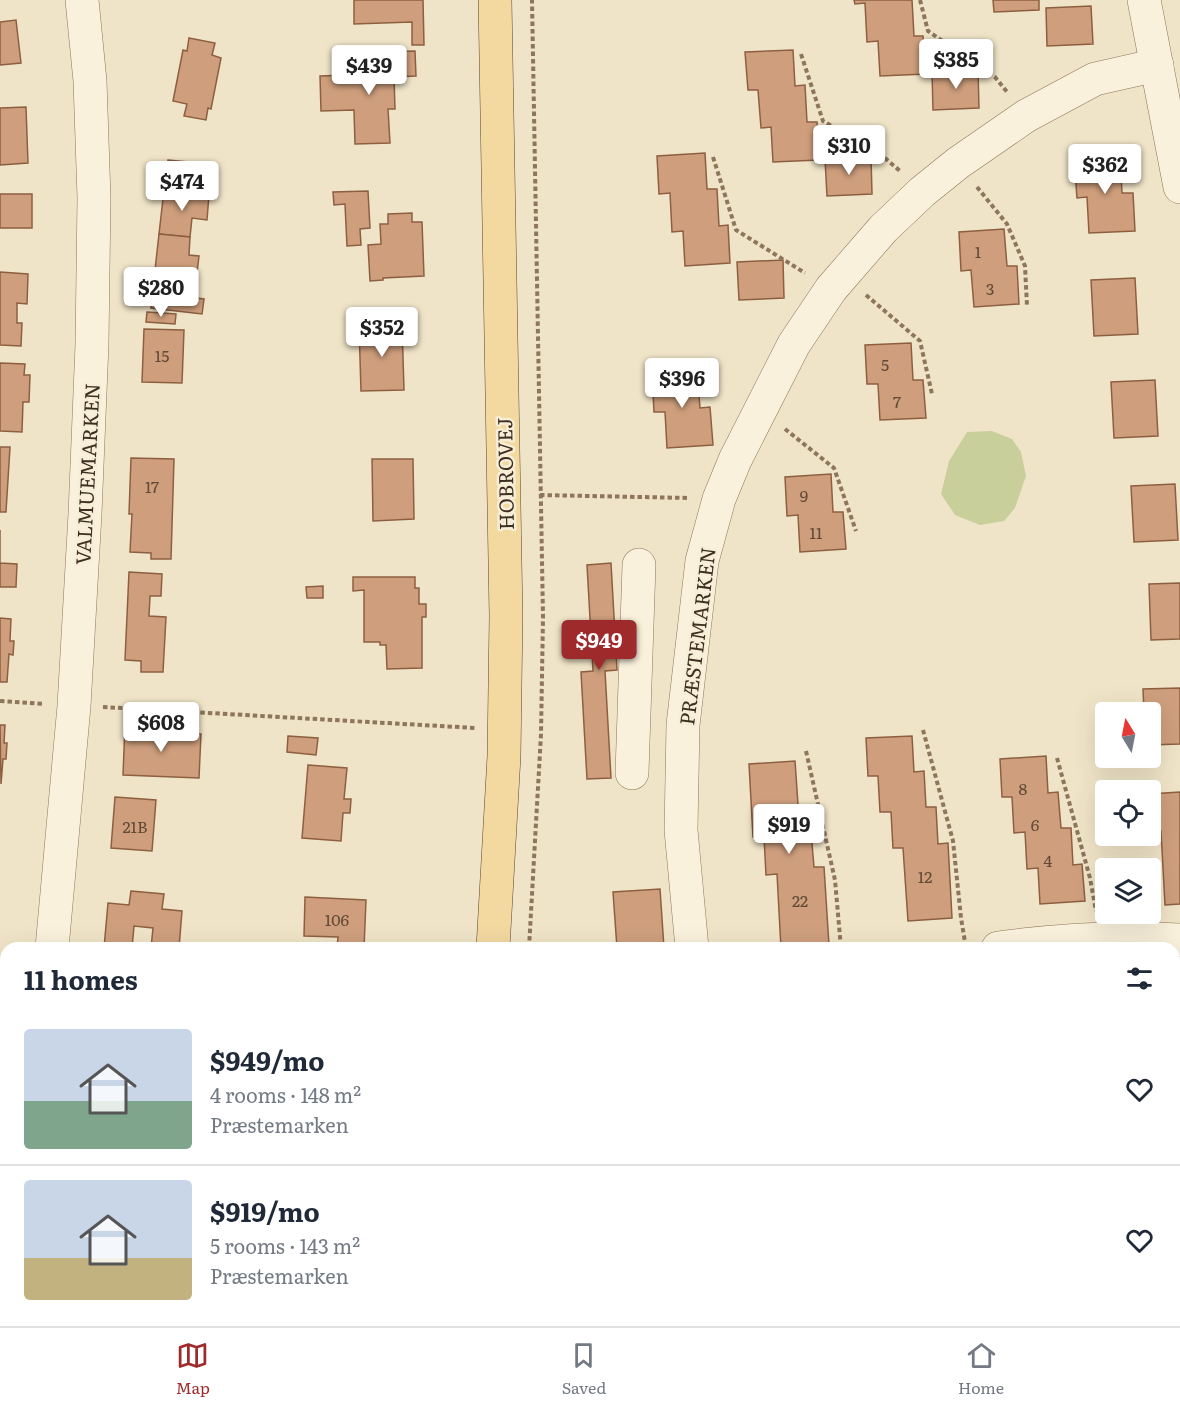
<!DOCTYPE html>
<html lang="en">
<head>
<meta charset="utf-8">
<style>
	:root { --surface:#fff; --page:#f6f6f7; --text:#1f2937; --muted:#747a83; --line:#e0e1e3; --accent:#9e2a2b }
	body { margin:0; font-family:Literata,serif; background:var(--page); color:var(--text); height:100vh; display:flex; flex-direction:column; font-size:22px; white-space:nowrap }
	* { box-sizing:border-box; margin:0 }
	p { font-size:20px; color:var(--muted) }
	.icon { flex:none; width:33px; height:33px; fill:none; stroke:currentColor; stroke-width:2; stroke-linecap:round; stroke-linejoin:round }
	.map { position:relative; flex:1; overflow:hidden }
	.side { position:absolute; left:0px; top:942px; width:1180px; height:384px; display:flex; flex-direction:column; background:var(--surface); border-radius:18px 18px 0 0; box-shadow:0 6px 24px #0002 }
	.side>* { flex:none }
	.needle { width:39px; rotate:350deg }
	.buttons { position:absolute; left:1095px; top:702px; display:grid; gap:12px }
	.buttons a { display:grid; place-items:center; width:66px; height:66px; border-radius:6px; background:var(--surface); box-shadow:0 6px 24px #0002; font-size:30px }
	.price { position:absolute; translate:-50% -51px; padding:0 14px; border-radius:6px; background:#fff; color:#222; font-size:20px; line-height:39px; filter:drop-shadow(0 2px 3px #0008) }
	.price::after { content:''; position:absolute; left:50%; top:36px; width:18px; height:14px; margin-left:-9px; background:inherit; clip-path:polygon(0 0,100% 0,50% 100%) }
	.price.selected { background:var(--accent); color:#fff }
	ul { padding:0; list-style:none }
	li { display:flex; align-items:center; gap:18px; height:150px; padding:0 24px }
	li+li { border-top:2px solid var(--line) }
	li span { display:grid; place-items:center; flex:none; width:168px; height:120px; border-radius:6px; color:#555 }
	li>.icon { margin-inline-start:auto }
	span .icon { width:72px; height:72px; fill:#fffc; stroke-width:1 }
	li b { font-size:26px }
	h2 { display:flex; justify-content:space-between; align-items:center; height:72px; padding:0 24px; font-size:26px }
	.tab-bar { display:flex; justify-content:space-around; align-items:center; height:84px; border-top:2px solid var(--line); background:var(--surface); font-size:16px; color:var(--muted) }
	.tab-bar a { display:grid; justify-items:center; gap:3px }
	.tab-bar .selected { color:var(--accent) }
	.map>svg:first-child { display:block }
</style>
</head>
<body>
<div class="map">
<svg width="1180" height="1326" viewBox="0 0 1180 1326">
	<rect width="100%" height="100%" fill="#f0e4c8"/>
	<g fill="#c9cf9b">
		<polygon points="992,431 1012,439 1021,452 1026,476 1015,508 1004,521 980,525 955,515 941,494 949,461 967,432"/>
		<polygon points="501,1320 612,1320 619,1326 500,1326"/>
	</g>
	<g fill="#cf9f7d" stroke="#8d5f41" stroke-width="1.5">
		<polygon points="354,0 423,0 424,45 412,45 412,22 354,24"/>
		<polygon points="854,0 912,0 914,36 923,36 926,74 880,76 878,41 867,42 865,3 855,4"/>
		<polygon points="993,0 1039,0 1039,10 994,12"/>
		<polygon points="1091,6 1093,44 1047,46 1046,8"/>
		<polygon points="16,20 21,63 0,65 0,22"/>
		<polygon points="189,38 215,43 212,55 221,58 211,109 208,108 206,120 184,116 187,104 173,101 183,50 187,51"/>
		<polygon points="793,50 795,86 805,85 807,122 817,122 819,160 773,162 771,127 761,128 758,90 748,90 745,52"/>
		<polygon points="415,51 416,76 394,77 395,109 388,109 390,143 355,144 354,110 321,111 320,76 381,74 380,52"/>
		<polygon points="978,70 979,108 933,110 932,72"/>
		<polygon points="26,107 28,163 0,165 0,108"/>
		<polygon points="705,153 707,189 717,189 719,226 728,225 730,263 685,266 683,231 672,232 670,193 659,194 657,156"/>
		<polygon points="871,156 872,194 827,196 825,159"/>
		<polygon points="1120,156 1122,193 1133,193 1135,231 1089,233 1087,197 1077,198 1074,158"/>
		<polygon points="168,160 209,164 207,179 166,175"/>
		<polygon points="164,190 209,195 207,220 192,218 190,237 159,234"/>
		<polygon points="368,191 370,228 360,229 361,245 347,246 345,204 334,205 333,192"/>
		<rect x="0" y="194" width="32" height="34"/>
		<polygon points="412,213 412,222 422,222 424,276 383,278 383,280 370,281 368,245 381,244 380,224 388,224 388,214"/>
		<polygon points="1004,229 1007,266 1017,266 1019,304 974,307 971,270 961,271 959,232"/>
		<polygon points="159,234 190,237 189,255 199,256 196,281 186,280 186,283 154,279"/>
		<polygon points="783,260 784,298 739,300 737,262"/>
		<polygon points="0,272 28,274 27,304 17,303 17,323 22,323 21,346 0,345"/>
		<polygon points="1135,278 1138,334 1094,336 1091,280"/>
		<polygon points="153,293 204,299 202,314 151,308"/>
		<polygon points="147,312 176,314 175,324 146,322"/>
		<polygon points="402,325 404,390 361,391 359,326"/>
		<polygon points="144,329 184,330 182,383 142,382"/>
		<polygon points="911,343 913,380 923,380 926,418 880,420 878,384 867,384 865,345"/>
		<polygon points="0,363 25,364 24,375 30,375 29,402 23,402 22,432 0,431"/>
		<polygon points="697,370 700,408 710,407 713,445 667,448 665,412 654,412 652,373"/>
		<polygon points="1155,380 1158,436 1114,438 1111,382"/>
		<polygon points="0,447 10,447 6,512 0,512"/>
		<polygon points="131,458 174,459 171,559 151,559 151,553 130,552 132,514 129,514"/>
		<polygon points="372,459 413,459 414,519 373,521"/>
		<polygon points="831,474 833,512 843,512 846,549 800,552 798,515 787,516 785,477"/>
		<polygon points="1175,484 1178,540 1134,542 1131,486"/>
		<polygon points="0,530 0,563 17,564 16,587 0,587"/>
		<polygon points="611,563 617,670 605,671 611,778 587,779 581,672 593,671 587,565"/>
		<polygon points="129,572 162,574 161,596 150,596 149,616 166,617 163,672 141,672 141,661 125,660"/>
		<polygon points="353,577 415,577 415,588 419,588 419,604 426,604 426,617 422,617 422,668 387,669 386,645 380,645 380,642 364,642 364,590 353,591"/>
		<polygon points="1180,583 1180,639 1151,640 1149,584"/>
		<polygon points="323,586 323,598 307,598 306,587"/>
		<polygon points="0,618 11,619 10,641 14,641 13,655 9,654 7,682 0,682"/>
		<polygon points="1180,688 1180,744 1150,745 1150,712 1144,712 1143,689"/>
		<polygon points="0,725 5,725 4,743 7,743 6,759 3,759 1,784"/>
		<polygon points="125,725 160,727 160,732 201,734 199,778 123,775"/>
		<polygon points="288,736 318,738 316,755 287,752"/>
		<polygon points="912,736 914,772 924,771 926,807 936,807 938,844 948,843 952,918 908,921 903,848 893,848 891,812 880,812 878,776 868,776 866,738"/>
		<polygon points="1046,756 1048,793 1058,792 1061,828 1071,828 1073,865 1082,864 1085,901 1040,904 1038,868 1027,869 1025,832 1014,833 1012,797 1002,797 1000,759"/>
		<polygon points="795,761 800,833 811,832 814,867 824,867 829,945 781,948 777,874 766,875 764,837 753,837 749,764"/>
		<polygon points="308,765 347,768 344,799 351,799 350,813 343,813 341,841 302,838"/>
		<polygon points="1180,792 1180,904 1165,905 1161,831 1151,831 1150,794"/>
		<polygon points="115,797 156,800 152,851 111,848"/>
		<polygon points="660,889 664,948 617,948 613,892"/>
		<polygon points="131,891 164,894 162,909 182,911 179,948 151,948 153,928 134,926 132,948 104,948 108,903 129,905"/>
		<polygon points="305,897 366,900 364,948 337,948 338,937 304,936"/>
		<polygon points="1180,995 1180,1069 1174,1070 1174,996"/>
		<polygon points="72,1320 88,1320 113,1325 71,1326"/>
		<polygon points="320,1320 373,1320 372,1324 367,1323 366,1326"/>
		<polygon points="847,1320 902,1320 902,1326 848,1326"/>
	</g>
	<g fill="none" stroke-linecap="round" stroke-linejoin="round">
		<defs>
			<g id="minor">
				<polyline points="1144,0 1180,187"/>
				<polyline points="632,773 639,565"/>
				<polyline points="52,948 74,706 85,514 92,344 94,198 90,81 82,0"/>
				<polyline points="692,948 681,830 683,725 702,561 719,499 735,460 794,344 831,289 883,229 922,192 958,163 1026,116 1095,79 1157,65"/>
				<path d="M998,948C1058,940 1119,936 1180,940"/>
				<polyline points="0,1281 6,1250"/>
				<polyline points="777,1320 779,1326"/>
			</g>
			<g id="major">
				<polyline points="493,948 504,756 506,616 495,0"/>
				<polyline points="449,1326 450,1320"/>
			</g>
		</defs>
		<use href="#minor" stroke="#8d765c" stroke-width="34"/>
		<use href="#major" stroke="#5b4430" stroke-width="34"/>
		<g stroke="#8d765c" stroke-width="4" stroke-dasharray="4.5 3" stroke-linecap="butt">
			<polyline points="920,0 928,31 995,77 1007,92"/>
			<polyline points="801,54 823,121 879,153 900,171"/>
			<polyline points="713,157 736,230 805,273"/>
			<polyline points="977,187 1007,224 1025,266 1027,306"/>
			<polyline points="866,295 920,341 932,394"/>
			<polyline points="785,429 834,468 856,531"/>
			<polyline points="540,495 689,498"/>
			<polyline points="0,701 44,704"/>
			<polyline points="103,707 475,728"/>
			<polyline points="923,730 953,841 961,918 966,948"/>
			<polyline points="806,751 835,880 841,948"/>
			<polyline points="1057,758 1090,878 1096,911"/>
			<polyline points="529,948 541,734 543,617 532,0"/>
			<polyline points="915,1320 915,1326"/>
			<polyline points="949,1320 950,1326"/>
			<polyline points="487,1326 488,1320"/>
		</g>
		<use href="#minor" stroke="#faf1dc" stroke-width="33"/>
		<use href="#major" stroke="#f3d9a0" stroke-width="33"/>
	</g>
	<g text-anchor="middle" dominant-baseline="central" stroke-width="5" stroke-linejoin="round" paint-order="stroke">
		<g font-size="16" fill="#624a37">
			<text x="978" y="251">1</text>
			<text x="990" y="288">3</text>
			<text x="162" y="355">15</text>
			<text x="885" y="364">5</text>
			<text x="897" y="401">7</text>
			<text x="152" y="486">17</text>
			<text x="804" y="495">9</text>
			<text x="816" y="532">11</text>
			<text x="1023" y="788">8</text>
			<text x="1035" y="824">6</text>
			<text x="135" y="826">21B</text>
			<text x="1048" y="860">4</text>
			<text x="925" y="876">12</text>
			<text x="800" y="900">22</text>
			<text x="337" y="919">106</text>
		</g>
		<g font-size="20" fill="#3d2e20" stroke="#f7eed8">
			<text transform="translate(86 474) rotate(-87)">VALMUEMARKEN</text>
			<text transform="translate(504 474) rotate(-91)">HOBROVEJ</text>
			<text transform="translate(696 636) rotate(-83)">PRÆSTEMARKEN</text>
		</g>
	</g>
</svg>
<div class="buttons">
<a><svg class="needle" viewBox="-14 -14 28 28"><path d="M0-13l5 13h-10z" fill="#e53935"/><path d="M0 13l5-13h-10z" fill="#747a83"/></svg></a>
<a><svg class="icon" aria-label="locate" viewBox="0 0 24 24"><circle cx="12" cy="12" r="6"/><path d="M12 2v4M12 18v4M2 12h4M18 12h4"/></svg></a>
<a><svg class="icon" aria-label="layers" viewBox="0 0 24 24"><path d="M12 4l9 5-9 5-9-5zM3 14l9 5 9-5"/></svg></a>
</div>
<b class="price" style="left:956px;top:90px">$385</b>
<b class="price" style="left:369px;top:96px">$439</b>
<b class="price" style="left:849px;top:176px">$310</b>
<b class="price" style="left:1105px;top:195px">$362</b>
<b class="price" style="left:182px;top:212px">$474</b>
<b class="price" style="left:161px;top:318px">$280</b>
<b class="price" style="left:382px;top:358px">$352</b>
<b class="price" style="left:682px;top:409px">$396</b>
<b class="price selected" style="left:599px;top:671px">$949</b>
<b class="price" style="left:161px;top:753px">$608</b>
<b class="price" style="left:789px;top:855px">$919</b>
<section class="side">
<h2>11 homes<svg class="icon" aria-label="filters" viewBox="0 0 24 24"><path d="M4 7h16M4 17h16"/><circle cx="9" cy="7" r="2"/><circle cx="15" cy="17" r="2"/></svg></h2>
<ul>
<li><span style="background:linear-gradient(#c9d6e8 60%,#7fa58c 0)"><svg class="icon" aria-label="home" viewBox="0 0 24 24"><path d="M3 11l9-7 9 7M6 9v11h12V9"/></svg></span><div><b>$949/mo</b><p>4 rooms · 148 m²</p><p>Præstemarken</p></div><svg class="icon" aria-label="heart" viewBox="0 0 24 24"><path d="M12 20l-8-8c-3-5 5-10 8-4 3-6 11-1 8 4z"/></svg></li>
<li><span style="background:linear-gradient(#c9d6e8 65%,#c2b280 0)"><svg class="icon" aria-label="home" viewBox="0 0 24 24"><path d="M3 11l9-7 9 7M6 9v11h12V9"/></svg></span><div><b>$919/mo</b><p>5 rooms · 143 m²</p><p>Præstemarken</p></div><svg class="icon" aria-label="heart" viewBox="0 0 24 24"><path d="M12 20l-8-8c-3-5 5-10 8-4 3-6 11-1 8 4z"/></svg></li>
</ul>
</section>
</div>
<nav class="tab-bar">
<a class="selected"><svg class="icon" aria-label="map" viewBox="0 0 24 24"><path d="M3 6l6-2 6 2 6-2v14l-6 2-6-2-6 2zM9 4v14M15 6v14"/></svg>Map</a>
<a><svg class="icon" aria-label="saved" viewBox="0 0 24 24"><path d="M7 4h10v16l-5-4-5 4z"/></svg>Saved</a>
<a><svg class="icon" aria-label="home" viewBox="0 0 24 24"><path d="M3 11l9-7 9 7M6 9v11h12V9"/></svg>Home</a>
</nav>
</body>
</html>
